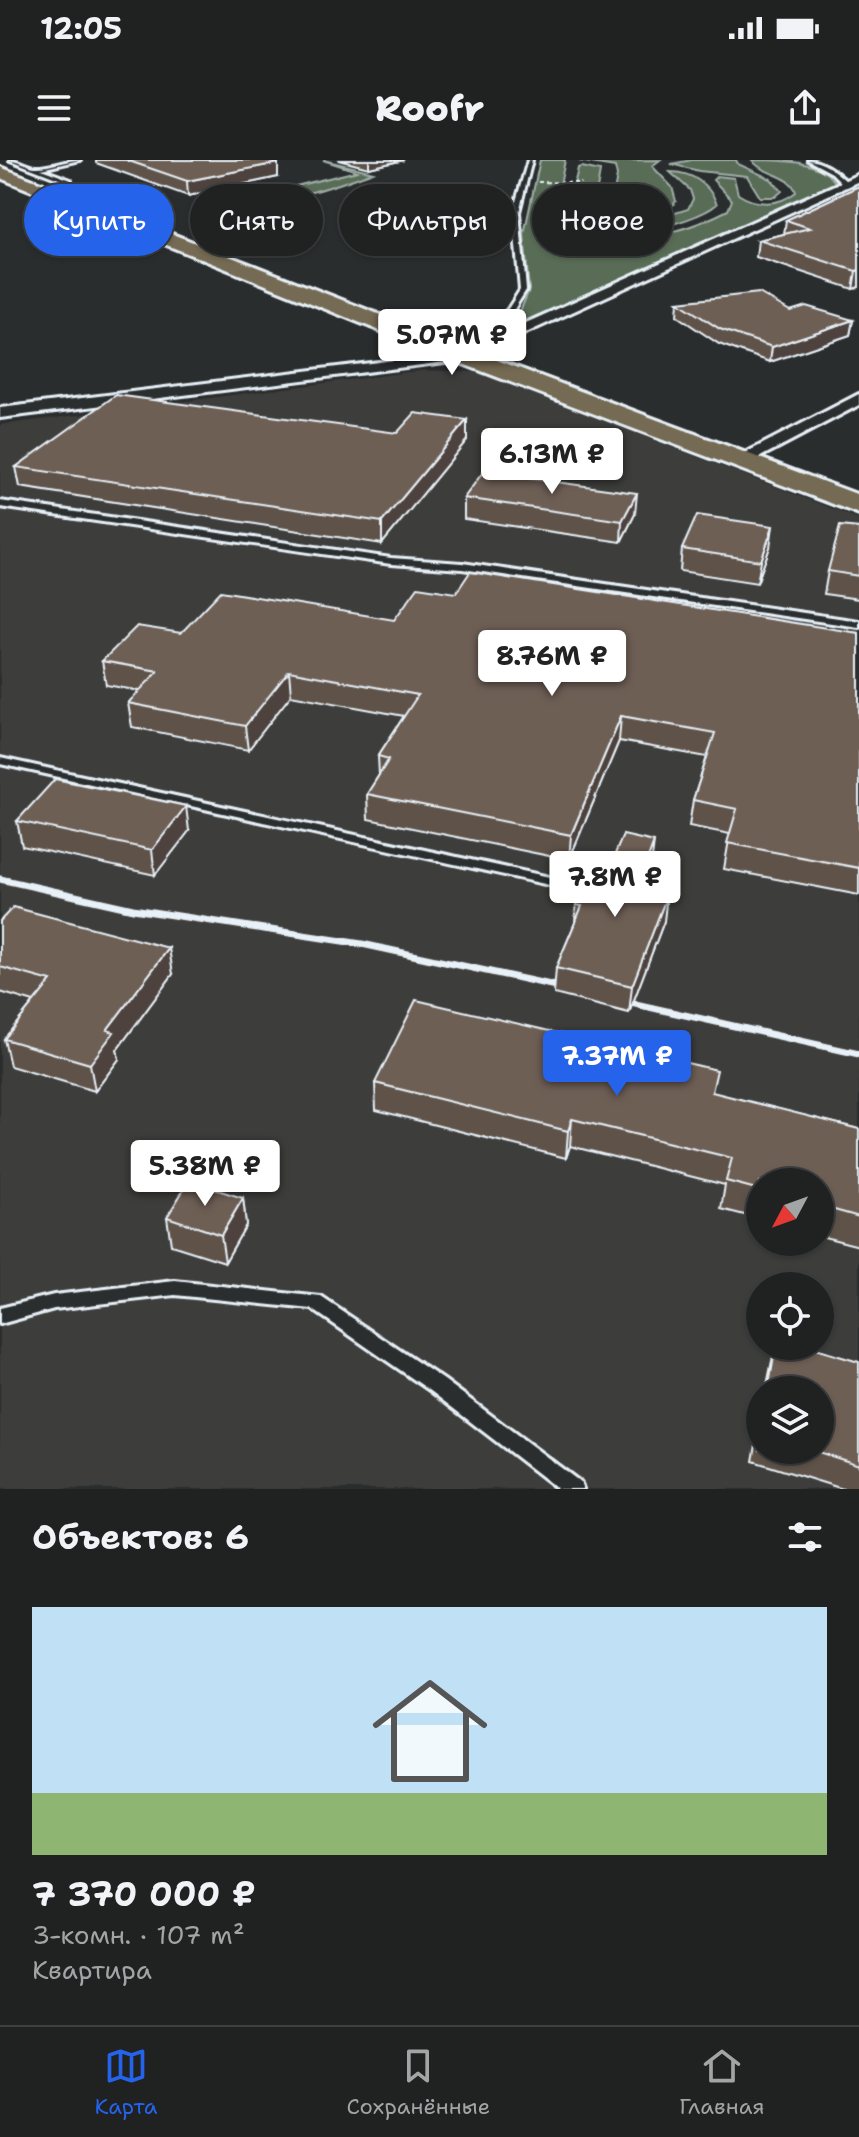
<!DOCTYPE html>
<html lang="ru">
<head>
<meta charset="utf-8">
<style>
	:root { --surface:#202222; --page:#2d2f2f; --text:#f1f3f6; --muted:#a2a4a5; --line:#3d3f40; --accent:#2563eb }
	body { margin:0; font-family:"Shantell Sans",sans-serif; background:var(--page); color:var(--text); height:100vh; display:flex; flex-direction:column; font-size:30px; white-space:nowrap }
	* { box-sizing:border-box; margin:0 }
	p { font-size:26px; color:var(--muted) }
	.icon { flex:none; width:44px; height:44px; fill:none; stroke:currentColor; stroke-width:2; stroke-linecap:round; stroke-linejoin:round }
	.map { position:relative; height:1329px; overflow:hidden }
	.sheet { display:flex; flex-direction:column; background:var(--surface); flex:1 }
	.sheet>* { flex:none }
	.guide { position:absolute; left:24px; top:24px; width:812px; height:72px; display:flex; gap:16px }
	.needle { width:52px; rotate:229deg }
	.tools { position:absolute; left:746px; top:1008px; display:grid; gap:16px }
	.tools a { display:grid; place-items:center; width:88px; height:88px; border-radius:50%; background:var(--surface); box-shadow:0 2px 6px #0004,0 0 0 2px var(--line); font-size:40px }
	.price { position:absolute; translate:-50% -68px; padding:0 18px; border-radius:8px; background:#fff; color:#222; font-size:26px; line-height:52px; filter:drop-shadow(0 2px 4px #0008) }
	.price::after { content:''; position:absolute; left:50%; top:48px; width:24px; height:18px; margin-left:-12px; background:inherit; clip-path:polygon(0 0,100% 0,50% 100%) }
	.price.selected { background:var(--accent); color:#fff }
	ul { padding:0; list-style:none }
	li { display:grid; align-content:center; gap:16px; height:424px; padding:0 32px }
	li+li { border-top:2px solid var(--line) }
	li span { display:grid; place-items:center; height:248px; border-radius:0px; color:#555 }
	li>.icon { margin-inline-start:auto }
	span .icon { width:144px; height:144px; fill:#fffc; stroke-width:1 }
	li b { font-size:34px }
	h2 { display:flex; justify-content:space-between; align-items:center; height:96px; padding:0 32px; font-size:34px }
	.chip { padding:0 28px; border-radius:36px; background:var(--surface); box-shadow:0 2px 6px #0004,0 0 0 2px var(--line); font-size:28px; line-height:72px }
	.chip.selected { background:var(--accent); color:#fff }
	.status { display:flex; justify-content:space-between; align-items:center; height:56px; padding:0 40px; background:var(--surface); direction:ltr }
	.status svg { height:22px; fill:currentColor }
	header { display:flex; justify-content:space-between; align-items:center; height:104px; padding:0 32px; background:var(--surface); font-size:36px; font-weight:800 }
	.tabs { display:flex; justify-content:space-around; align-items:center; height:112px; border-top:2px solid var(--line); background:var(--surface); font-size:22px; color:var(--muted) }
	.tabs a { display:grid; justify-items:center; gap:4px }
	.tabs .selected { color:var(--accent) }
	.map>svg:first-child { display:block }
</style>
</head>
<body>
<div class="status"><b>12:05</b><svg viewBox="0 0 49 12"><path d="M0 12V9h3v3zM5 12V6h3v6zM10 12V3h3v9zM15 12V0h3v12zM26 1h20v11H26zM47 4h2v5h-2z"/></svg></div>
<header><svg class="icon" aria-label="menu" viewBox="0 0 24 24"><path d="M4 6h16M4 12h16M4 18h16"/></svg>Roofr<svg class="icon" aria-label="share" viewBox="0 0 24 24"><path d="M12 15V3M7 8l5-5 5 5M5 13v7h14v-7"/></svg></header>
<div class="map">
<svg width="859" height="1329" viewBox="0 0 859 1329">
	<rect width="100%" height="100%" fill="#2a2d2e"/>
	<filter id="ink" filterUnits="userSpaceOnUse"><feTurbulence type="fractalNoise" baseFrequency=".0125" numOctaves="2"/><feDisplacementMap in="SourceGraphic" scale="16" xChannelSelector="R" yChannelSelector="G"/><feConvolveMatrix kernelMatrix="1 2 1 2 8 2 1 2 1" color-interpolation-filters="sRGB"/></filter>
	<g filter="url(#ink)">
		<path fill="#3e3c3a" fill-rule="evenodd" d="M424,210L477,212L859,359V1329H0V265ZM760,1022H820V1082H760ZM760,1126H820V1186H760ZM760,1230H820V1290H760Z"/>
		<g fill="#596c57" stroke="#a0aea8" stroke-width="2">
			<path d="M323,0L373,12C346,22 281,46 255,36L357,11Z"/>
			<path d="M540,0H565L554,56C560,71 576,73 591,75C640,83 684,73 728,50L732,40L713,20L717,16L734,18L738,34C756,46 779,46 796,32C791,14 762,15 752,0C780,0 823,0 836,24L495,174L494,170L519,154L529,130L524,74Z"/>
			<path d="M660,0L652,6L672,27L676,41C667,57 625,67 610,54L617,16L615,7L579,1Z"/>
			<polygon points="692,0 736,0 738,4 771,19 782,31 775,37 760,37 747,16 699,11 671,4"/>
			<path d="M582,7L600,11L593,53L600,61L641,64L688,49L693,39L690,30L670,12C692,12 709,24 717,44C696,64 583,92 571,57C566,45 576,21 578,8Z"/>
		</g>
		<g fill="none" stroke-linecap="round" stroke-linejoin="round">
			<defs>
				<g id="service">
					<path d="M10,0C19,0 26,6 35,7C48,8 66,0 80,0L41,9L71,20L69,23Z"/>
					<polygon points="528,0 532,0 519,52 526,130 513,151 466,197 462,197 462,195 508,149 520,130 513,52"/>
					<path d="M808,0C823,1 837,12 848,23L843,24L832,13Z"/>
					<polygon points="0,341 391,398 462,403 859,461 859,467 462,409 391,404 0,347"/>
					<polygon points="0,598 554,718 560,722 554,726 0,604"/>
					<polygon points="175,1121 321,1137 444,1220 580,1322 583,1329 558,1329 432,1232 312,1149 175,1135 54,1149 0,1164 0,1148 54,1135"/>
				</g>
				<g id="minor">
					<polygon points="859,14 859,21 469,199 0,258 0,248 461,192"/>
					<polygon points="859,234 859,245 747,304 735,304 732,300"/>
				</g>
				<polygon id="primary" points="0,7 473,191 859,335 859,354 455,201 0,18"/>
			</defs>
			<use href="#service" stroke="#e8f1f8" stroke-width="6"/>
			<use href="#minor" stroke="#e8f1f8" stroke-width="6"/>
			<use href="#primary" stroke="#e8f1f8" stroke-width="6"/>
			<g stroke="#e8f1f8" stroke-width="2" stroke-dasharray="4 3" stroke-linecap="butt">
				<polyline points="538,22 581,23"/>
				<polyline points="117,34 160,26"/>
			</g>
			<use href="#service" fill="#2a2d2e" fill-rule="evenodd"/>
			<use href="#minor" fill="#2a2d2e" fill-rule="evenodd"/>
			<use href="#primary" fill="#746b52" fill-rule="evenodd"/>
			<g stroke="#e8f1f8" stroke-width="7">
				<polyline points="0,719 133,749 362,784 574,830"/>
				<polyline points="613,839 859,894"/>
			</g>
		</g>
		<g fill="#5f5249" stroke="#e8f1f8" stroke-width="2">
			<polygon points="96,0 267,0 278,17 188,36 96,3"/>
			<polygon points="338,0 404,0 369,8"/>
			<polygon points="859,26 859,127 853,129 756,97 758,80 784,74 786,60"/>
			<polygon points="678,142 790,151 853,160 850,175 770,202 719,184 677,156"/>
			<polygon points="467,260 467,280 382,384 20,327 16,307 397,273"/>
			<polygon points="464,338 635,354 621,382 464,359"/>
			<polygon points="859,368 859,439 824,434 828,411"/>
			<polygon points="770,387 757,423 680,411 682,389"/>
			<polygon points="456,433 859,473 859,735 724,709 730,674 689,666 693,640 707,597 619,581 569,700 368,659 367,634 379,615 378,596 404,556 291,535 248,590 132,567 128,543 140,531 106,525 102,501 181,473 394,460"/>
			<polygon points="17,661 189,671 155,715 22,686"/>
			<polygon points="651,707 643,729 664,761 629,853 554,834 556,808 575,763 576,745 604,720"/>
			<polygon points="0,761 173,814 117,890 119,899 95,931 10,906 4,879 34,842 0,832"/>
			<polygon points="375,923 714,933 859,969 859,1086 820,1076 820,1022 760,1022 760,1059 721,1049 725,1025 570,986 566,998 376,950"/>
			<polygon points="243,1038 246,1065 225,1102 171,1085 167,1057"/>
			<polygon points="775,1186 859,1202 859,1329 843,1329 753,1301 760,1263 760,1290 820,1290 820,1230 766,1230"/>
		</g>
		<g fill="#4d423c" stroke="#e8f1f8" stroke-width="2">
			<polygon points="369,0 404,0 369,8"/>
			<polygon points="278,3 278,17 188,36 187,21"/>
			<polygon points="859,110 859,127 853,129 856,111"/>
			<polygon points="853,160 850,175 770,202 772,187"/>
			<polygon points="467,260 467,280 382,384 382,362"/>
			<polygon points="637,333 635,354 621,382 622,361"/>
			<polygon points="773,366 770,387 757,423 761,401"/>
			<polygon points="289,511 291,535 248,590 245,566"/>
			<polygon points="621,556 619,581 569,700 571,675"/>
			<polygon points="186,646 189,671 155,715 152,690"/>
			<polygon points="654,682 651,707 634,754 637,728"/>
			<polygon points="667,735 664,761 629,853 632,826"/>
			<polygon points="169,788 173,814 117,890 119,899 95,931 90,904 107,870"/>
			<polygon points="572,959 570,986 566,998 568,971"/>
			<polygon points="243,1038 246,1065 225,1102 221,1075"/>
		</g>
		<g fill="#6e5f55" stroke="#e8f1f8" stroke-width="2">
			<polygon points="126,0 267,0 278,3 187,21"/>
			<polygon points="859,26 859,110 856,111 758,80 810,68 786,60"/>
			<polygon points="759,133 790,151 806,146 853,160 772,187 720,169 678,142"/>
			<polygon points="116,235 397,273 415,253 467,260 382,362 16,307"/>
			<polygon points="483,312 637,333 622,361 464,338"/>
			<polygon points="697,355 773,366 761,401 682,389"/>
			<polygon points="840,366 859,368 859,416 828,411"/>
			<polygon points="470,412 859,473 859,708 727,683 737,649 693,640 715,573 621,556 571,675 367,634 389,599 378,596 418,535 289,511 245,566 128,543 158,511 102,501 137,466 181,473 221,431 394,460 418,427 456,433"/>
			<polygon points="55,619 186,646 152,690 17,661"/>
			<polygon points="623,675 654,682 637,728 667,735 632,826 556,808 582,746 576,745 589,717 604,720"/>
			<polygon points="13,747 169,788 107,870 114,872 90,904 4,879 51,821 0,807 0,761"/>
			<polygon points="416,840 717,910 712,932 859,969 859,1057 820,1046 820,1022 760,1022 760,1030 726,1021 732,998 572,959 568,971 375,923"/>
			<polygon points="189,1021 243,1038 221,1075 167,1057"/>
			<polygon points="776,1186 805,1186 859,1202 859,1305 812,1290 820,1290 820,1230 768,1230"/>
		</g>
	</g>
</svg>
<div class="tools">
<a><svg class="needle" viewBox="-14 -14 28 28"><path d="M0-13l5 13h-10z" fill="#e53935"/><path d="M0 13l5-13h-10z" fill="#a2a4a5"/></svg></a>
<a><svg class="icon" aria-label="locate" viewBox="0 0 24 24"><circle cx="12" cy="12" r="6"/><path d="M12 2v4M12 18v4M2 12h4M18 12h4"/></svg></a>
<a><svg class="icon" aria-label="layers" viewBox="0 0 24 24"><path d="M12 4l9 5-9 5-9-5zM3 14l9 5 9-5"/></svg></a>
</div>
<b class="price" style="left:452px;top:217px">5.07M ₽</b>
<b class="price" style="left:552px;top:336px">6.13M ₽</b>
<b class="price" style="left:552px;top:538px">8.76M ₽</b>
<b class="price" style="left:615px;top:759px">7.8M ₽</b>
<b class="price selected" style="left:617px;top:938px">7.37M ₽</b>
<b class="price" style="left:205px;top:1048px">5.38M ₽</b>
<div class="guide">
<a class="chip selected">Купить</a>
<a class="chip">Снять</a>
<a class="chip">Фильтры</a>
<a class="chip">Новое</a>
</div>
</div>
<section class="sheet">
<h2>Объектов: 6<svg class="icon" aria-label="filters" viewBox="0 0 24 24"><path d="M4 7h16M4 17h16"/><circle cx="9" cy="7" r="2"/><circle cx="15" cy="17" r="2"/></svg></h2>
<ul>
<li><span style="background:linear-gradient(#bfe0f5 75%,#8fb573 0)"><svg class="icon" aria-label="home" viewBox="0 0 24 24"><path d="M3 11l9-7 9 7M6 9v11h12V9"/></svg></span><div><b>7 370 000 ₽</b><p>3-комн. · 107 m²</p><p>Квартира</p></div></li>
</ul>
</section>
<nav class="tabs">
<a class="selected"><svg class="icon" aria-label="map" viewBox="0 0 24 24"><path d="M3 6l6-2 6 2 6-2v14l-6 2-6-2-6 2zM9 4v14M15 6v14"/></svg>Карта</a>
<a><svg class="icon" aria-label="saved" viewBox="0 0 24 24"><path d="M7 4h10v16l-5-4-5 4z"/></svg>Сохранённые</a>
<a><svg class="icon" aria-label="home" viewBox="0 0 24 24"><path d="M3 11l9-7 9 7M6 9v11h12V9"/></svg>Главная</a>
</nav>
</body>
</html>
